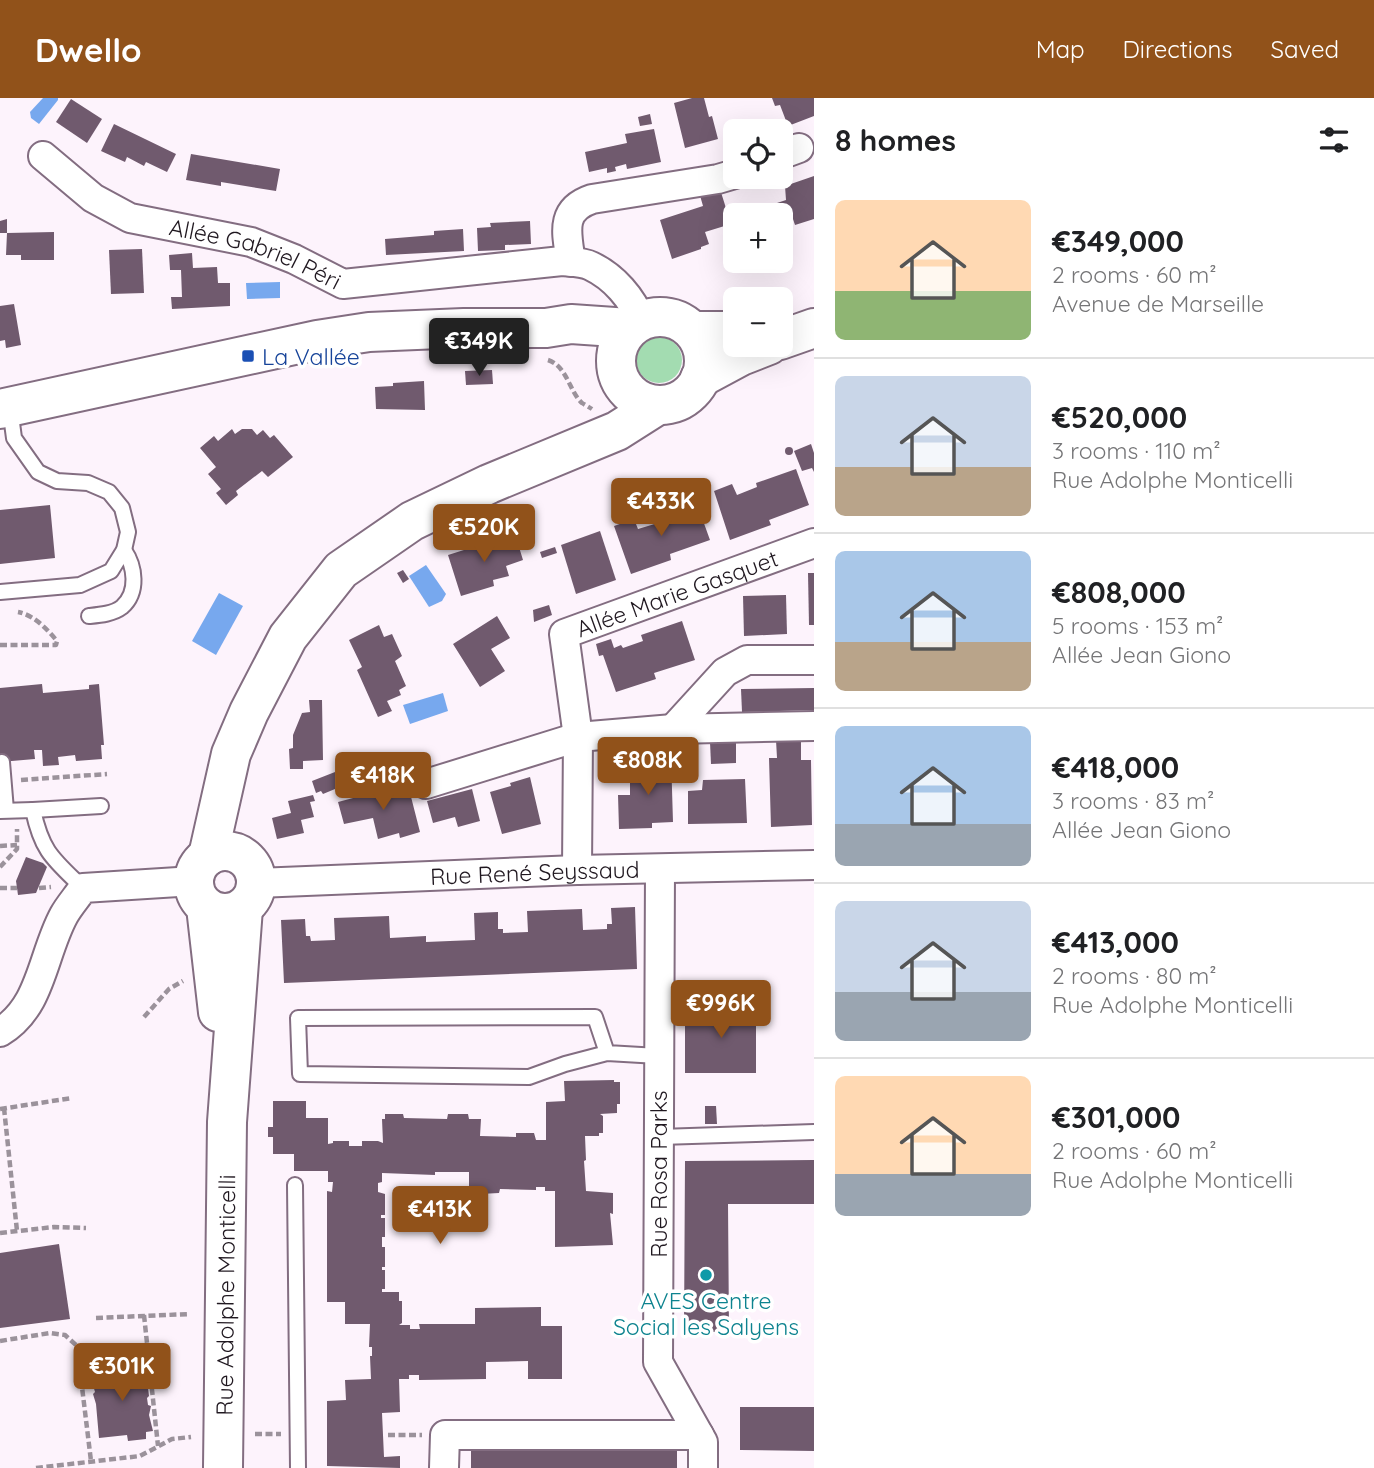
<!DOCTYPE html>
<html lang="en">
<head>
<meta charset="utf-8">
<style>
	:root { --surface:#fff; --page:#f2f2f2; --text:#202124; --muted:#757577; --line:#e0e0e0; --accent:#91521a }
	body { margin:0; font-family:Quicksand,sans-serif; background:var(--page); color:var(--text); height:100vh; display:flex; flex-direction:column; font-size:26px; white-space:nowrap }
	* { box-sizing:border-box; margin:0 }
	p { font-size:23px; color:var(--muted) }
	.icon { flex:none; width:38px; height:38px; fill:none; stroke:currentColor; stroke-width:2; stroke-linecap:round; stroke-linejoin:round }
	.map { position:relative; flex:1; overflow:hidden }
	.drawer { display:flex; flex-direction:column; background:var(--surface); width:560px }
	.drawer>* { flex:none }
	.fabs { position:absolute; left:723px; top:21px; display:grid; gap:14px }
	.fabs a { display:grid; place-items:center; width:70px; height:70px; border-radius:10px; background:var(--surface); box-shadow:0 7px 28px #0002; font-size:35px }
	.price { position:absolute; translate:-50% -60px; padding:0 16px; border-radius:7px; background:var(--accent); color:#fff; font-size:23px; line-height:46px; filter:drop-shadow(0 2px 4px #0008) }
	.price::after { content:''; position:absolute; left:50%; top:42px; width:21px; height:16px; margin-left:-10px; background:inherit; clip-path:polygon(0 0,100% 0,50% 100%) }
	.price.current { background:#222; color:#fff }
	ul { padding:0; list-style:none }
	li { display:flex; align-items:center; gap:21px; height:175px; padding:0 21px }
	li+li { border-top:2px solid var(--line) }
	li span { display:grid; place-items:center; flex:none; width:196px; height:140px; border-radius:10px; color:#555 }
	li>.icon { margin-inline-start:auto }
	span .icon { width:84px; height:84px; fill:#fffc; stroke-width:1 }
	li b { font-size:30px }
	h2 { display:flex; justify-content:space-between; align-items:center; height:84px; padding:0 21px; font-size:30px }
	header { display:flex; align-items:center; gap:42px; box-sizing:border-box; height:98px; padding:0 35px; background:var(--accent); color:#fff }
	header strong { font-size:33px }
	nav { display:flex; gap:38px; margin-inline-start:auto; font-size:24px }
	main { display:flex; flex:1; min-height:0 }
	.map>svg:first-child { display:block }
</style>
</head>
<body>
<header>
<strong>Dwello</strong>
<nav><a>Map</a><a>Directions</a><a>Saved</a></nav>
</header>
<main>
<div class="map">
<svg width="814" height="1370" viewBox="0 0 814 1370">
	<rect width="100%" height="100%" fill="#fdf3fc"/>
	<circle fill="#a3dcb1" cx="659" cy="262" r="23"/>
	<g fill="#77a8ee">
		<polygon points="43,0 58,0 58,2 39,26 31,20 30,14"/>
		<polygon points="280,184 280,200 247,201 246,185"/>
		<polygon points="426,467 446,496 442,503 429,509 409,478"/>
		<polygon points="219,495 243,508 216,557 192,543"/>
		<polygon points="443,595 448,613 410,626 403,607"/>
	</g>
	<g fill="#705a6e">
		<polygon points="692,0 704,0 709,19 712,18 718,41 685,50 674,5"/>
		<polygon points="772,0 814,0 814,18 788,28 780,7 775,8"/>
		<polygon points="71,1 102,21 87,45 56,24"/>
		<polygon points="650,16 652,26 640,28 638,19"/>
		<polygon points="114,26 176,56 167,74 146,64 144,68 127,59 125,64 101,53"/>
		<polygon points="654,31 661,64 627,71 626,66 615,69 616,73 607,75 607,70 589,74 585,54 627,45 625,36"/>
		<polygon points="191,56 280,71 276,93 221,84 221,88 186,82"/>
		<polygon points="814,78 814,121 795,127 791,115 780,119 778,117 774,106 786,102 785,88"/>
		<polygon points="719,88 731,126 705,134 709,146 701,149 701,151 672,161 660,122 703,108 699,94"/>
		<polygon points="7,121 7,135 54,134 54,162 21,162 21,157 6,157 7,135 0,135 0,123"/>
		<polygon points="530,123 531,146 505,147 505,152 478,153 477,130 491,129 490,125"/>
		<polygon points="463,131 464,153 386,157 385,141 434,137 434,133"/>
		<polygon points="142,151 144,195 111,196 109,152"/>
		<polygon points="192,155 193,170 217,169 218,185 230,185 230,208 172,211 171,199 182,199 181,172 170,172 169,157"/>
		<polygon points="14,206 21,247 6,250 5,242 0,243 0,208"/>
		<polygon points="492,272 493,286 466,287 465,273"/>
		<polygon points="424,283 425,312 376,311 375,289 393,288 393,285"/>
		<polygon points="232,331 235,336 242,331 252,331 257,337 263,332 270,340 274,337 293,359 268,379 262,373 236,393 238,397 226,407 216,395 221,391 208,376 216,369 200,350 214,338 218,343"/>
		<polygon points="811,346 814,355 814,374 812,370 802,373 794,353"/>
		<circle cx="789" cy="353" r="4"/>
		<polygon points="796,371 809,407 769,422 771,427 730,442 714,393 732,386 737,397 757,389 756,385"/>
		<polygon points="697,406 710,442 670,456 671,462 631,476 614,428 634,421 638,431 658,425 657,420"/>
		<polygon points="50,407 55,460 0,466 0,412"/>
		<polygon points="600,433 616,482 576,496 561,447"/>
		<polygon points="515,436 523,462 506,468 509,478 493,482 494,488 461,498 448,457"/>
		<polygon points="555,449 557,455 542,460 540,454"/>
		<polygon points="403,472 409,481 403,485 397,475"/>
		<polygon points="808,475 814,475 814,527 809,527"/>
		<polygon points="786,497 787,536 744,538 743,498"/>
		<polygon points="549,507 552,517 534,524 533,512"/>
		<polygon points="497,518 510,540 491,551 505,573 480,589 453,546"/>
		<polygon points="682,523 695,562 654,575 656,581 616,594 603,557 599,558 596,546 611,541 614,550 621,547 623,550 643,543 641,537"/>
		<polygon points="379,527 384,539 392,536 402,558 395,563 406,588 399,592 401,597 387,603 392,613 378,619 357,572 362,569 349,542"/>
		<polygon points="42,586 43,595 89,591 89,587 99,586 104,647 101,647 102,661 76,663 75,657 58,659 59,667 43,668 42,652 34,652 35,661 0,664 0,590"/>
		<polygon points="814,590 814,612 742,614 741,591"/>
		<polygon points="309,602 322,602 323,662 303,663 303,671 290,671 289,651 293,650 293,637 302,615 310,614"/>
		<polygon points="801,641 801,662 811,662 812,727 771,729 769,660 777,660 776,642"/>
		<polygon points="736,643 736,665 711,666 710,644"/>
		<polygon points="671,658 673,724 652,725 652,730 619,731 618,697 630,697 630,675 650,674 650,659"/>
		<polygon points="335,674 335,691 323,696 321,693 316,695 312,683"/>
		<polygon points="530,679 541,726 502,736 490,694 511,688 510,685"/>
		<polygon points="745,681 747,725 688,726 688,693 702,692 703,682"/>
		<polygon points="387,691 389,696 409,691 420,734 400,740 399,735 378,741 373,720 344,726 338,704"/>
		<polygon points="472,691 480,723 458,729 455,719 433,725 427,703"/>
		<polygon points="313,697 315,703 310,704 314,719 301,722 304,735 277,741 272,720 291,715 288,703"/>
		<polygon points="26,759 43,765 47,769 36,795 18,797 16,783"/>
		<polygon points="635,809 637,871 284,885 281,822 305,821 306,838 310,838 311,843 335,842 334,820 389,818 390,840 426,838 426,844 450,843 475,842 474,815 498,814 498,831 503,831 503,835 528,834 527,813 582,811 583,832 607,831 607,826 612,826 611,810"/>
		<polygon points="756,908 756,975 685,975 685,909"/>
		<polygon points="614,982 614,984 620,984 620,1006 617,1006 617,1015 600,1016 603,1018 603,1035 599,1035 599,1038 585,1038 586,1062 584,1063 586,1093 613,1095 613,1116 610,1115 613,1147 555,1149 555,1093 545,1093 545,1089 536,1089 536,1092 500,1091 499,1095 480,1096 480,1092 469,1092 469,1074 435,1074 435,1077 382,1075 382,1084 378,1085 378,1094 385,1096 385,1117 381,1117 381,1120 385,1120 385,1139 382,1139 382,1149 385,1149 385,1169 382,1169 382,1172 385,1172 385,1191 382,1191 382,1194 399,1194 399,1203 402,1203 402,1225 399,1227 410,1227 410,1231 420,1231 419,1226 475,1226 475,1210 541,1209 541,1228 562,1228 562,1281 528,1281 528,1263 486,1264 486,1281 419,1282 419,1277 409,1277 409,1281 399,1281 400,1314 382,1315 384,1359 400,1358 400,1370 327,1368 327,1303 346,1302 345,1282 371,1281 370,1258 372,1258 372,1249 369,1249 370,1226 345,1226 345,1204 327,1204 327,1093 332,1094 333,1084 328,1084 328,1073 294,1073 294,1056 273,1056 273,1039 268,1039 268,1029 273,1029 273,1003 306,1003 306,1020 328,1020 328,1046 333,1045 333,1043 349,1043 349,1048 362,1048 362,1043 378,1043 383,1045 382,1021 385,1021 385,1016 403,1016 404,1020 447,1021 448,1016 468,1016 469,1021 481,1021 480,1038 516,1039 516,1035 534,1035 536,1042 546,1042 546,1004 565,1003 564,983"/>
		<polygon points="705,1008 716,1008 717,1026 705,1026"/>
		<polygon points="814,1062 814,1106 728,1106 729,1234 684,1234 685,1063"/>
		<polygon points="59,1146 70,1221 0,1230 0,1155"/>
		<polygon points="137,1267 139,1274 146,1273 146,1289 148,1290 149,1298 147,1300 148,1307 151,1308 149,1317 153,1333 146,1334 146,1341 128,1343 127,1337 99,1340 96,1306 93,1296 95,1294 91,1280 98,1278 98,1272"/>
		<polygon points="740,1309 814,1309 814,1353 740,1352"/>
		<rect x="471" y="1349" width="206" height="21"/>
	</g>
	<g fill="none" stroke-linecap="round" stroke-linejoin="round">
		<defs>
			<g id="lane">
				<polyline points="0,494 80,487 111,473 124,452 128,434 122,410 109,394 88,385 57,383 38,374 14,340 10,310"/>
				<path d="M89,518C100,517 113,516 122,509C139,494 135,468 124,452"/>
				<polyline points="2,664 6,712"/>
				<polyline points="33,712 101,708"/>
				<path d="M0,713L33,712C42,754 53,761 83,790"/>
				<polyline points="607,955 595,919 298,920 300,976 529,979 565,966 607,955 658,958"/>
				<polyline points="660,1039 814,1034"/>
				<polyline points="295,1087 298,1370"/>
			</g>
			<g id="street">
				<polyline points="780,57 799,50"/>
				<path id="s1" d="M43,58L93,100L130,120L251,144L294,161L343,186L562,163C571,164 583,164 591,168C614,179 632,200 641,223"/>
				<path d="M571,164C567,136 559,112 592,101L718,81L735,76"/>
				<polyline points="673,631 725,574 747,562 814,562"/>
				<polyline points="426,686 578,639 673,631 814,628"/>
				<polyline points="660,771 658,1264 703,1344 703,1370"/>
				<path id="s2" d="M577,772L578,639L564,536L814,445"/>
				<path id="s3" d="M257,785L577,772L814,767"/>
				<path d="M0,934C42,909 42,857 64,817C69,808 77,799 83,790L194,783"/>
				<polyline points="444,1370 445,1337 699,1337"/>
			</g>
			<g id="secondary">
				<circle cx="660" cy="263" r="44"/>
				<polyline points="693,233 735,233"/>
				<polyline points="780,242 814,230"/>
				<polyline points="700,280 741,258 769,247"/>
				<polyline points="0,311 317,242 369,234 464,230 546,230 571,226 629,230"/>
				<circle cx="225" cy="784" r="31"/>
				<polyline points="208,758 231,656 249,614 288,539 341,472 412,423 489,386 617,333 658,307"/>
				<polyline points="206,809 218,914"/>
				<path id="s4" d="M223,1370L227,1024L243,810"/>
			</g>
		</defs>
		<use href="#lane" stroke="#836d81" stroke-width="18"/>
		<use href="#street" stroke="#836d81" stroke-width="32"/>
		<use href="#secondary" stroke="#836d81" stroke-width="42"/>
		<g stroke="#9b929b" stroke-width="4.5" stroke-dasharray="7 3.5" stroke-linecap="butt">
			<polyline points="661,202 679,206"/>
			<path d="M548,262C567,268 569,293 582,305C585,307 589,309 592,311"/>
			<path d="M0,547H56L57,543C47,531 34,517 18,514"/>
			<polyline points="21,682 107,676"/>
			<polyline points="0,748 17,747"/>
			<polyline points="0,769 17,751 17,731"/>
			<polyline points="0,790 17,790"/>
			<polyline points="39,790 51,789"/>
			<polyline points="144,919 169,891 183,883"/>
			<polyline points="4,1010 17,1133"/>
			<polyline points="0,1011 72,1000"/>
			<polyline points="0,1135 54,1129 86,1130"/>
			<polyline points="144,1217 158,1348"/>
			<polyline points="96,1220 190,1216"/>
			<polyline points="0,1243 50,1235 65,1237 77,1248 91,1363"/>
			<polyline points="255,1336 281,1336"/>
			<polyline points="388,1337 422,1337"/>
			<polyline points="36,1370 140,1358 172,1341 191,1339"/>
		</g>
		<use href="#lane" stroke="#fff" stroke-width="14"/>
		<use href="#street" stroke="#fff" stroke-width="28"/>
		<use href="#secondary" stroke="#fff" stroke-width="38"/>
	</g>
	<rect fill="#1a4fb4" stroke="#fff" stroke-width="2.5" x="241" y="251" width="14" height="14" rx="3.5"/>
	<circle fill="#0f9aa8" stroke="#fff" stroke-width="2.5" cx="706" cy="1177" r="7"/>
	<g text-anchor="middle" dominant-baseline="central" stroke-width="7" stroke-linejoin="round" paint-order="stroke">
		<g font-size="23" fill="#201820" stroke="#fff">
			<text stroke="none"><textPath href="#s1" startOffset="238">Allée Gabriel Péri</textPath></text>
			<text stroke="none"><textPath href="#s2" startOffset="357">Allée Marie Gasquet</textPath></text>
			<text stroke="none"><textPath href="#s3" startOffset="278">Rue René Seyssaud</textPath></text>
			<text transform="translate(658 1076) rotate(-90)">Rue Rosa Parks</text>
			<text stroke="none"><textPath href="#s4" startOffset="173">Rue Adolphe Monticelli</textPath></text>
		</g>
		<g font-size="23" fill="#164399" stroke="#fff" text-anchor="start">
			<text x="262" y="258">La Vallée</text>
		</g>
		<g font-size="23" fill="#0d838f" stroke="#fff">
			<text x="706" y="1202">AVES Centre<tspan x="706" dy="26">Social les Salyens</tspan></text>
		</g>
	</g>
</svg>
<div class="fabs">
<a><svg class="icon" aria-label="locate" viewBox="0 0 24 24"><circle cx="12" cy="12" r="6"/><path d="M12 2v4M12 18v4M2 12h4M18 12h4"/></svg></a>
<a>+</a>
<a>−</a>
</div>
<b class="price current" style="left:479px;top:280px">€349K</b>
<b class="price" style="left:661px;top:440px">€433K</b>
<b class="price" style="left:484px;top:466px">€520K</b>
<b class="price" style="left:648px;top:699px">€808K</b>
<b class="price" style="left:383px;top:714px">€418K</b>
<b class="price" style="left:721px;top:942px">€996K</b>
<b class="price" style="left:440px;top:1148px">€413K</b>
<b class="price" style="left:122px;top:1305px">€301K</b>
</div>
<section class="drawer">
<h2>8 homes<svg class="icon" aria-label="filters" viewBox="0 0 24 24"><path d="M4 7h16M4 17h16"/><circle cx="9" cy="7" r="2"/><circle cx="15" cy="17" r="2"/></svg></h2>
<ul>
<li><span style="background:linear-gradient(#ffd9b3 65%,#8fb573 0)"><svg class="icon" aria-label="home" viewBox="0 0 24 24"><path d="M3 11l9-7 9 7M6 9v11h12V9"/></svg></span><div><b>€349,000</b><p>2 rooms · 60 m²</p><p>Avenue de Marseille</p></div></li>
<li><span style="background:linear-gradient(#c9d6e8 65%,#b9a48a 0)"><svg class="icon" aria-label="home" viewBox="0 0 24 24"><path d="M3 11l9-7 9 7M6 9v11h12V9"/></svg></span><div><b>€520,000</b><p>3 rooms · 110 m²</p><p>Rue Adolphe Monticelli</p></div></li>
<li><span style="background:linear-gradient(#a9c7e8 65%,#b9a48a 0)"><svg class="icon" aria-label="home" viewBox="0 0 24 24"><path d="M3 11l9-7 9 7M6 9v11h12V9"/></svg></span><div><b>€808,000</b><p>5 rooms · 153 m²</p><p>Allée Jean Giono</p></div></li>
<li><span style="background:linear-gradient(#a9c7e8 70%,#9aa5b1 0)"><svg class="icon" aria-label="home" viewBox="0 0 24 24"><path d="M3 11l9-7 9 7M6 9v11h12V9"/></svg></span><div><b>€418,000</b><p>3 rooms · 83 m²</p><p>Allée Jean Giono</p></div></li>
<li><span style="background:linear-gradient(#c9d6e8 65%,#9aa5b1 0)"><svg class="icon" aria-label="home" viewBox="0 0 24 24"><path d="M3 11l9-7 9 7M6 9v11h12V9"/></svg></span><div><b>€413,000</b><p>2 rooms · 80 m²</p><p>Rue Adolphe Monticelli</p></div></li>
<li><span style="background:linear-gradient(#ffd9b3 70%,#9aa5b1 0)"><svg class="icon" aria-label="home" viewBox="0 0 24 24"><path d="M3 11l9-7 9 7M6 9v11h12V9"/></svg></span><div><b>€301,000</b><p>2 rooms · 60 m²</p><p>Rue Adolphe Monticelli</p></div></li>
</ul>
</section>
</main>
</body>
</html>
